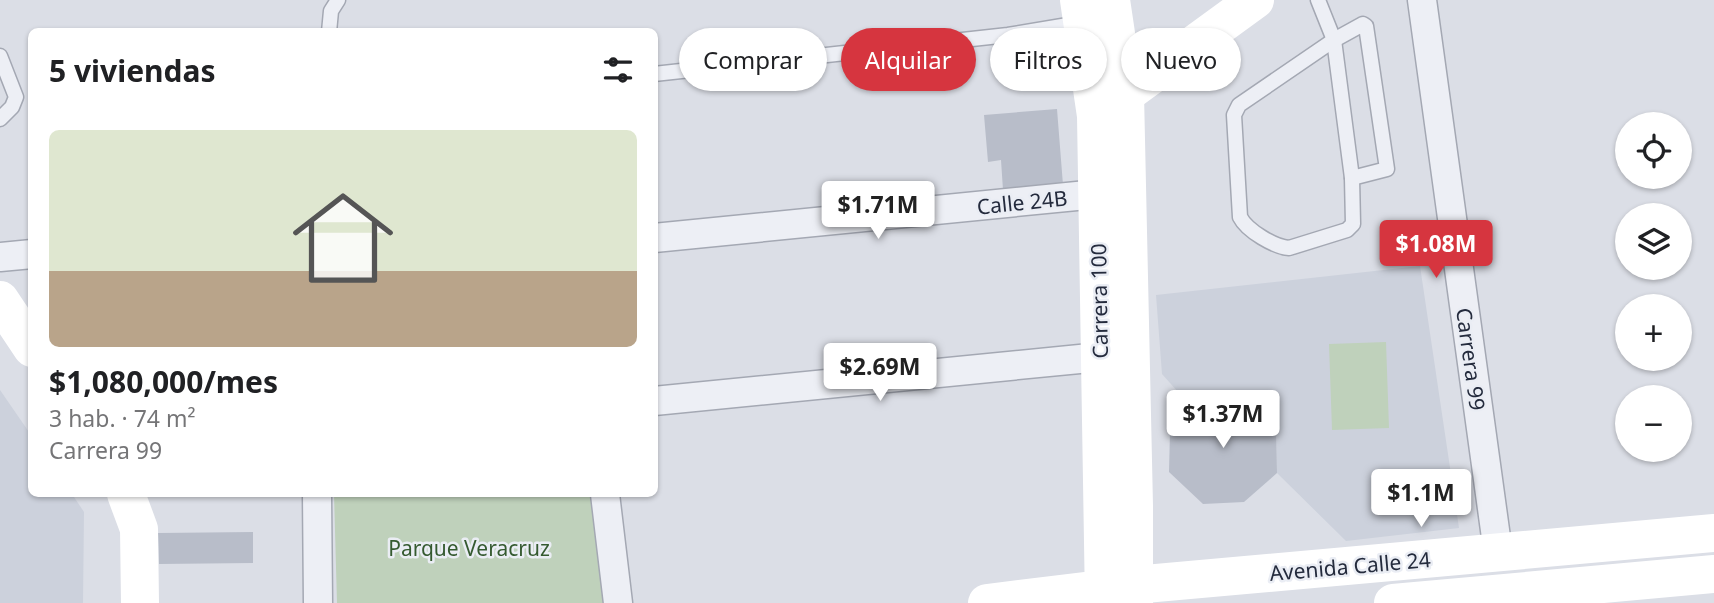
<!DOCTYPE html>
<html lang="es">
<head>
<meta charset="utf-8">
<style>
	:root { --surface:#fff; --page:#f6f6f6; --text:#202124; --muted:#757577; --accent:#d6353f }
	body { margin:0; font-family:"Noto Sans",sans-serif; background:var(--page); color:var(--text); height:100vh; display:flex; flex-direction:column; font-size:26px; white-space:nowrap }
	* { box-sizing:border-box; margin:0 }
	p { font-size:23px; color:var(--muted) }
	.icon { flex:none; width:38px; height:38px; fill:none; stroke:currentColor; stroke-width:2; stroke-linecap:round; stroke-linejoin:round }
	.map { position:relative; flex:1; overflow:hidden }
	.side { position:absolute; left:28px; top:28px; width:630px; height:469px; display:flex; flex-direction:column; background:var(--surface); border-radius:10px; box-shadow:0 2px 5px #0004 }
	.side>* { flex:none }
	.top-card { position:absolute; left:679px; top:28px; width:665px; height:63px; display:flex; gap:14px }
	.fabs { position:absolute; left:1615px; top:112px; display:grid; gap:14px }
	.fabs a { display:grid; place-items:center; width:77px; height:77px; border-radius:50%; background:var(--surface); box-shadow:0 2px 5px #0004; font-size:35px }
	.price { position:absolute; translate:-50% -60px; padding:0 16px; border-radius:7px; background:#fff; color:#222; font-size:23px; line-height:46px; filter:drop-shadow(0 2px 4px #0008) }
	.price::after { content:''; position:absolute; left:50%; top:42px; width:21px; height:16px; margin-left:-10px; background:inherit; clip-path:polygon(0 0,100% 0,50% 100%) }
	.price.current { background:var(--accent); color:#fff }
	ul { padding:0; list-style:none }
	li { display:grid; align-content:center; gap:14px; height:371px; padding:0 21px }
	li span { display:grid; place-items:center; height:217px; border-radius:10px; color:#555 }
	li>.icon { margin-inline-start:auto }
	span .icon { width:126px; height:126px; fill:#fffc; stroke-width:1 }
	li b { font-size:30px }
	h2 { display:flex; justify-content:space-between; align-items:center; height:84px; padding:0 21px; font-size:30px }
	.tag { padding:0 24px; border-radius:32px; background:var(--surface); box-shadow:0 2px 5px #0004; font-size:24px; line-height:63px }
	.tag.current { background:var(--accent); color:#fff }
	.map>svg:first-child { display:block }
</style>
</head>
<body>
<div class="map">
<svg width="1714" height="603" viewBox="0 0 1714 603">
	<rect width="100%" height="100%" fill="#dbdee6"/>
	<g fill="#ccd1dc">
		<polygon points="1420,266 1459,528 1346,541 1277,473 1276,425 1242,396 1192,403 1178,392 1162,374 1156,295"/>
		<polygon points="0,390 31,435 32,494 72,494 84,512 83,603 0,603"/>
	</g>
	<g fill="#bfd1bb">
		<polygon points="1386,342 1389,428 1332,430 1329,344"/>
		<polygon points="334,494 595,494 612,603 337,603"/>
	</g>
	<g fill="#b8bdc9">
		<polygon points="1057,109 1063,185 1003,190 1001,160 988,162 984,115"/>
		<polygon points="1242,396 1276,425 1277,473 1244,502 1203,504 1169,472 1170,432 1192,403"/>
		<polygon points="253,532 253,563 159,564 158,533"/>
	</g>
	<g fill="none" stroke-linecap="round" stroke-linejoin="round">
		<defs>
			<g id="lane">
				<polyline points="1318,0 1334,40 1352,178"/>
				<path d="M1363,24L1366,26L1387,169L1352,178L1353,224L1347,230L1289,248C1275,247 1247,231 1240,217L1234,115L1239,105L1334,40Z"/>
				<polyline points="329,32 331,11 338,0"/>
				<polyline points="0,56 16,97 12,107 0,119"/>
				<polyline points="654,74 1008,35 1080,23"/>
			</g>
			<g id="street">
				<polyline points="1422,0 1498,552"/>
				<polyline points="654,238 1097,194"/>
				<polyline points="0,257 32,254"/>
				<polyline points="654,401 1100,357"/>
				<polyline points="317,494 318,603"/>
				<polyline points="605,494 618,603"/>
			</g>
		</defs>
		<use href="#lane" stroke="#a4a8b3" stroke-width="17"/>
		<use href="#street" stroke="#a4a8b3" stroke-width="31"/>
		<use href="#lane" stroke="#edeff5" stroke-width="14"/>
		<use href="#street" stroke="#edeff5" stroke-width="28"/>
		<g stroke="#fff" stroke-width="38">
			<polyline points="1079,0 1096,116 1104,603"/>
			<polyline points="1111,0 1125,94 1134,506 1134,603"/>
			<polyline points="1108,107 1255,0"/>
			<polyline points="0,300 32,348"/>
			<polyline points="126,494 139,529 140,603"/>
			<polyline points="987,603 1134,585 1714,533"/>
			<polyline points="1393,603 1714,574"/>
		</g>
	</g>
	<g text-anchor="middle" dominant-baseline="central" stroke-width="5" stroke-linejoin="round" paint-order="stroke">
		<g font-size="21" fill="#242b3d" stroke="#eaedf4">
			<text transform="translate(1022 202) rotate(-6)">Calle 24B</text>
			<text transform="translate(1099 301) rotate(-91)">Carrera 100</text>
			<text transform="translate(1471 359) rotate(82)">Carrera 99</text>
			<text transform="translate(1350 566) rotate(-5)">Avenida Calle 24</text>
		</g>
		<g font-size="21" fill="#355a30" stroke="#eaedf4">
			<text x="469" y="548">Parque Veracruz</text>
		</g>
	</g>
</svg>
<div class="fabs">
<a><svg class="icon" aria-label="locate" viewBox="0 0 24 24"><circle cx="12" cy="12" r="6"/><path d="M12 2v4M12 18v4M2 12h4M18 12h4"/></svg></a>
<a><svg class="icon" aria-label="layers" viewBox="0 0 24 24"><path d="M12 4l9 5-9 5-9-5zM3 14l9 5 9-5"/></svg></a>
<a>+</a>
<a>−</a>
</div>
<b class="price" style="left:878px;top:241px">$1.71M</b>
<b class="price current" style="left:1436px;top:280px">$1.08M</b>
<b class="price" style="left:880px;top:403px">$2.69M</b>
<b class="price" style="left:1223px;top:450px">$1.37M</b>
<b class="price" style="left:1421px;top:529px">$1.1M</b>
<div class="top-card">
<a class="tag">Comprar</a>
<a class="tag current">Alquilar</a>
<a class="tag">Filtros</a>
<a class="tag">Nuevo</a>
</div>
<section class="side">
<h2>5 viviendas<svg class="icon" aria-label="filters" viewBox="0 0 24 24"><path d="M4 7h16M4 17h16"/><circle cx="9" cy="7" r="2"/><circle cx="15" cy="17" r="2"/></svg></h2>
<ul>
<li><span style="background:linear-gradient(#dfe7d0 65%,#b9a48a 0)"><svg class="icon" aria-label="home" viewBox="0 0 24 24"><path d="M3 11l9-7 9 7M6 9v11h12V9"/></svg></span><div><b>$1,080,000/mes</b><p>3 hab. · 74 m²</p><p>Carrera 99</p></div></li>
</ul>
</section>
</div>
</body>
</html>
